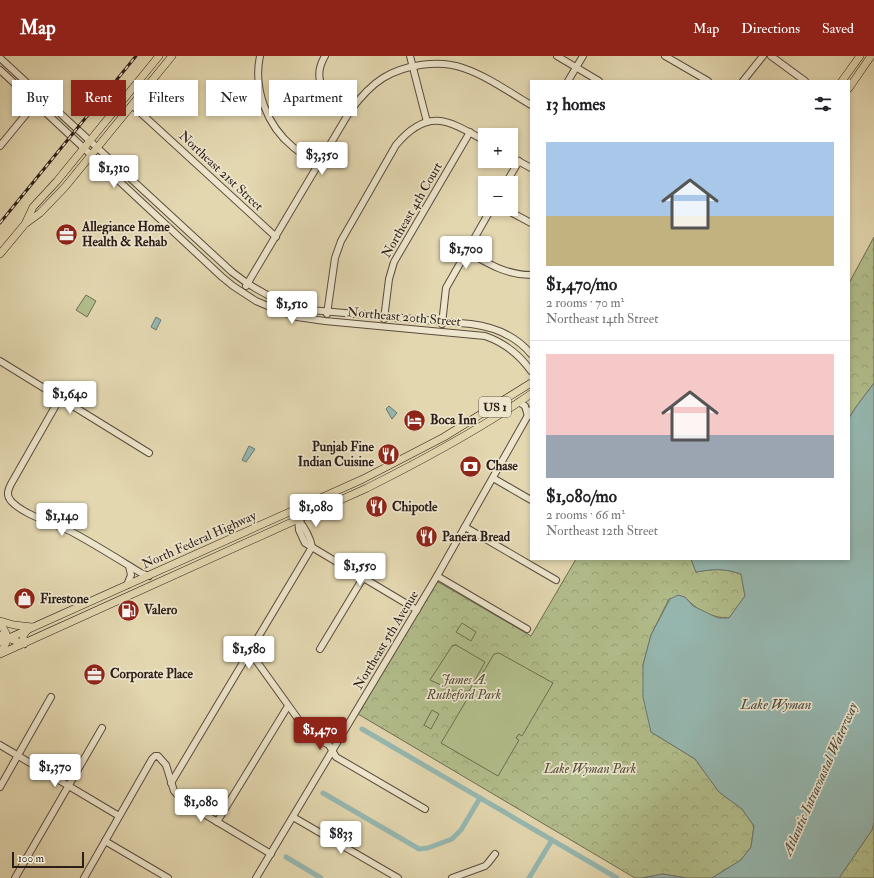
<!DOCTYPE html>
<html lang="en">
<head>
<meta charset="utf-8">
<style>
	:root { --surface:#fff; --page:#f6f6f6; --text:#202124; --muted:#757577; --line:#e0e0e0; --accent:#8f2418 }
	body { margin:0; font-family:"IM FELL Double Pica",serif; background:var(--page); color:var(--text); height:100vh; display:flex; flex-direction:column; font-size:15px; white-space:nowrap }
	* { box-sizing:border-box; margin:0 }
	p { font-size:13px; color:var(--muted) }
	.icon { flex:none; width:22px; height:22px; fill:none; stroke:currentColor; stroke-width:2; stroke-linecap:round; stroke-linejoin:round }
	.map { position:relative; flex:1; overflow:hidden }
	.details { position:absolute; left:530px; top:24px; width:320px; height:480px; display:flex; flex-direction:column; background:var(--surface); border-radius:0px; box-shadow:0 2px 6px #0003 }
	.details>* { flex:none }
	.banner { position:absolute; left:12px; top:24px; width:380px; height:36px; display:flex; gap:8px }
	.tools { position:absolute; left:478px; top:72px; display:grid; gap:8px }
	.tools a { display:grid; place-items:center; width:40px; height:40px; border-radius:0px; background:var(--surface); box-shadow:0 2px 6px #0003; font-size:20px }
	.scale { position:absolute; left:12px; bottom:10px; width:72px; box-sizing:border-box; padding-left:4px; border:2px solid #2b1d18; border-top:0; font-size:11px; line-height:14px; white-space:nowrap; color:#2b1d18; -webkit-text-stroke:3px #ede5cc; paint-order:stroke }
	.price { position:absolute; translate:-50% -34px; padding:0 9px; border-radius:4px; background:#fff; color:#222; font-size:13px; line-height:26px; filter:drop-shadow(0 1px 2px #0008) }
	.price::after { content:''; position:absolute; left:50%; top:24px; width:12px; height:9px; margin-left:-6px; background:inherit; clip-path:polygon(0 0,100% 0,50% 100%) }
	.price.selected { background:var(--accent); color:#fff }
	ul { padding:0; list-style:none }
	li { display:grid; align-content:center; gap:8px; height:212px; padding:0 16px }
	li+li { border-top:1px solid var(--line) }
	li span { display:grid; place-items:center; height:124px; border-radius:0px; color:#555 }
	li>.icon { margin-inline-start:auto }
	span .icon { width:72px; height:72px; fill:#fffc; stroke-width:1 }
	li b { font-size:17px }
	h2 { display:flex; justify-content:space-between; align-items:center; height:48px; padding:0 16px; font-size:17px }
	.tag { padding:0 14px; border-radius:0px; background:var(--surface); box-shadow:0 2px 6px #0003; font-size:14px; line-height:36px }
	.tag.selected { background:var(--accent); color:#fff }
	header { display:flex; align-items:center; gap:24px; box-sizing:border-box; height:56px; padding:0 20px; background:var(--accent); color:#fff }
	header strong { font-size:19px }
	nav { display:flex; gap:22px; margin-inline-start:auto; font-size:14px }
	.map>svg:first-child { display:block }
</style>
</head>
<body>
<header>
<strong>Map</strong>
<nav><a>Map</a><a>Directions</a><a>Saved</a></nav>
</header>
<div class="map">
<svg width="874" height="822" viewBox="0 0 874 822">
	<defs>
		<pattern id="park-crowns" width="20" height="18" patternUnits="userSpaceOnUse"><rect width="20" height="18" fill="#b2be8c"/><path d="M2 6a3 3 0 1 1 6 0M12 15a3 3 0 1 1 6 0" fill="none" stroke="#99a378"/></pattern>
	</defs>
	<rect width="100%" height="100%" fill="#e3d7b0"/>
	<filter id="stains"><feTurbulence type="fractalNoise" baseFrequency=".005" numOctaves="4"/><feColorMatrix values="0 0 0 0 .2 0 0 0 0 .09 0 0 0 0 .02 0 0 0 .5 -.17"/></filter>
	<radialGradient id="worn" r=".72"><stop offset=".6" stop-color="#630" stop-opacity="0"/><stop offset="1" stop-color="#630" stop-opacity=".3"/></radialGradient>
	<g fill="url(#park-crowns)" stroke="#6e6e52">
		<polygon points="874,181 874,327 856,351 849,362 849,227"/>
		<path d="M576,503H691L696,516C714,513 723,512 741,518L745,540L729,562C712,562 696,554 685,541L669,543L651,579L643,609L651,676L695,703L719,736L742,753L754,770L751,791L741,804L712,822H686L663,818L642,822H635L358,658L437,526L440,527L531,580Z"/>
		<polygon points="874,766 874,822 839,822 872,774"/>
	</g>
	<g fill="#b2be8c" stroke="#6e6e52">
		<polygon points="86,239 96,245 87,261 76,254"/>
		<polygon points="462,567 476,576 471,585 456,576"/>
		<polygon points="456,589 485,606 469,635 454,635 430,624 452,590"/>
		<polygon points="499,597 553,627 522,680 519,678 516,682 519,684 498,720 441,687 494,598"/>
		<polygon points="429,636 440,637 440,643 428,643"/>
		<polygon points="432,654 439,658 431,673 424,669"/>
	</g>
	<g fill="#96b8b1" stroke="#6b7a74">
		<polygon points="156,261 161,264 156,274 151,271"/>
		<path d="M874,327V766L872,774L839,822H712L741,804L751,791L754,770L742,753L719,736L695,703L651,676L643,641V609L651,579L670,543L678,539L685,541L693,550L718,562H729L745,540L741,518C723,512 714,513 696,516L691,503H849V362L856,351Z"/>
		<polygon points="389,350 397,357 392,363 386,353"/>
		<polygon points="249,390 255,393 246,406 242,404"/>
		<polygon points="663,818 686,822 642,822"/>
	</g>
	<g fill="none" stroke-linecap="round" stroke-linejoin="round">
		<g stroke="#96b8b1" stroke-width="5">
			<polyline points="362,673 617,822"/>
			<polyline points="323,737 414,790 419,793 428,792 452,783 461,774 480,742"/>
			<polyline points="286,801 321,822"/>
			<polyline points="529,822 552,784"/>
		</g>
		<defs>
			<g id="minor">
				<path d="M260,0C253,33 267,70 293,91C301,98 310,103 319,108"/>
				<path d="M325,0C309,27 329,42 350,55"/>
				<polyline points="410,0 427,66"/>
				<polyline points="557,0 599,25"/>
				<polyline points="665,0 708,25"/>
				<polyline points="771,0 805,25"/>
				<path d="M0,2L232,216C256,235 280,248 310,254L471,268C495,271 515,279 531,298"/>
				<path d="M0,14L222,221L233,230L256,245L282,256L297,261L325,265L485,280C505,287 519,298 531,315"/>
				<polyline points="568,25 583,0"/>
				<polyline points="743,25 763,0"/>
				<polyline points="210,40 218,37 259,32"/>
				<polyline points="132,49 276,181"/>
				<polyline points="0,90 41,40"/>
				<polyline points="511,101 531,112"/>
				<polyline points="506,127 519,105"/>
				<polyline points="505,153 531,167"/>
				<path d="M466,195C487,207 506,219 531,219"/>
				<path d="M246,230L350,55C359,43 370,30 383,22C404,9 439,3 463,12C487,20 509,36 531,49"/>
				<path d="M327,258L335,202L341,185L396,89C428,51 448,64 485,85"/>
				<polyline points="384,263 389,223 394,206 470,76"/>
				<polyline points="442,268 446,232 491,153"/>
				<polyline points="0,305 149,397"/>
				<path d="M60,342L11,428C8,434 6,439 11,445C25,460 54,467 72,476C96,489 118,503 141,517L149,520"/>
				<polyline points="519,346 525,350 528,360"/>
				<polyline points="493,422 531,444"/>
				<polyline points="298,463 299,474 305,487 417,554"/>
				<path d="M298,463C305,472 310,480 312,491"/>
				<polyline points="465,471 556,524"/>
				<polyline points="437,520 527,573"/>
				<polyline points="127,529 131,519 129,510"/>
				<polyline points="320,593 363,522"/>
				<polyline points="249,597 255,603 306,674 310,679 329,689 336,701 425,753"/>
				<polyline points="0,689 119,760"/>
				<polyline points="171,727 312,491"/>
				<polyline points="0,731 51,641"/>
				<polyline points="293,761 398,822"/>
				<polyline points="217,766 288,650"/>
				<polyline points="105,785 168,822"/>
				<polyline points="15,822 102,672"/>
				<polyline points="84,822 152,703 155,700 158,700 166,709 174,735 184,746 271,798"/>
				<polyline points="256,822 437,520 531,354"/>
				<polyline points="452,822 485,810 488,807 495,798"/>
			</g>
			<g id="major">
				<polyline points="842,25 860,0"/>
				<polyline points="849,32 871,0"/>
				<polyline points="26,166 33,151 57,125 159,0"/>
				<polyline points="0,198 25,168 40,157 65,131 172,0"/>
				<polyline points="0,565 14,569 32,571"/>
				<path d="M0,568C10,581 9,584 0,597"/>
				<polyline points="0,579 24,588 23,580 27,574"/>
				<polyline points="0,586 363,423 444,381 531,327"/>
				<path d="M0,598L367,432C423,404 479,374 531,338"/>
			</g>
		</defs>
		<use href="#minor" stroke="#594c3e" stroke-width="8"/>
		<use href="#major" stroke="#2b1d18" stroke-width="8"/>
		<use href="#minor" stroke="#ede5cc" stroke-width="6"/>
		<use href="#major" stroke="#e3d7b0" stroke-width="7"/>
		<defs>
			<polyline id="rail" points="0,167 136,0"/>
		</defs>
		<use href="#rail" stroke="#2b1d18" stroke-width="3"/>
		<use href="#rail" stroke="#ede5cc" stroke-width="1.5" stroke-dasharray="4.5" stroke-linecap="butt"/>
	</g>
	<defs>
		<symbol id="office-disc" viewBox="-11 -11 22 22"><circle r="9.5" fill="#8f2418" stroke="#ede5cc"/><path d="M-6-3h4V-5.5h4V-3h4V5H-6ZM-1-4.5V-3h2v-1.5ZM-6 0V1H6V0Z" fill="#fff"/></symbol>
		<symbol id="hotel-disc" viewBox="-11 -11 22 22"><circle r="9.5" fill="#8f2418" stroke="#ede5cc"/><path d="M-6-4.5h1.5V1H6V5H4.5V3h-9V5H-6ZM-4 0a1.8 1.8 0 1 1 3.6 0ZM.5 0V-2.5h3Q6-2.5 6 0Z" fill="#fff"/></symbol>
		<symbol id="restaurant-disc" viewBox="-11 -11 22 22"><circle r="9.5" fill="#8f2418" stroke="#ede5cc"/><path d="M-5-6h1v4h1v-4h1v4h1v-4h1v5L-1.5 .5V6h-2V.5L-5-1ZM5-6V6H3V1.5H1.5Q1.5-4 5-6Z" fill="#fff"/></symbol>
		<symbol id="bank-disc" viewBox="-11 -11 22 22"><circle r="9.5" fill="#8f2418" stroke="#ede5cc"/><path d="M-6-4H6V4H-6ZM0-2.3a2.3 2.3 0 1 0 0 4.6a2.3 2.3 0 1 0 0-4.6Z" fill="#fff"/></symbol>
		<symbol id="shop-disc" viewBox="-11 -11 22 22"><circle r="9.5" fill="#8f2418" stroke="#ede5cc"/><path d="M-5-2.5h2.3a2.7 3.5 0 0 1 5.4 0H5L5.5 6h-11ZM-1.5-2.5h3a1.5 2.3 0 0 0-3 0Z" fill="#fff"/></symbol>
		<symbol id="fuel-disc" viewBox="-11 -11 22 22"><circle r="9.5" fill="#8f2418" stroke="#ede5cc"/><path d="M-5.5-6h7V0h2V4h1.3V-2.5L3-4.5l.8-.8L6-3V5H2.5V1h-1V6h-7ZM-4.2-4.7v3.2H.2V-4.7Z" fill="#fff"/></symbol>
	</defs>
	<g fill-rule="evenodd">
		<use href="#office-disc" x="54" y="166" width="25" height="25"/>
		<use href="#hotel-disc" x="402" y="352" width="25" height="25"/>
		<use href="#restaurant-disc" x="376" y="386" width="25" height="25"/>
		<use href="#bank-disc" x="458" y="398" width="25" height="25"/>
		<use href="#restaurant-disc" x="364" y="438" width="25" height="25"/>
		<use href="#restaurant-disc" x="414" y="468" width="25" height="25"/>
		<use href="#shop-disc" x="12" y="530" width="25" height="25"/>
		<use href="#fuel-disc" x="116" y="542" width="25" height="25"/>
		<use href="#office-disc" x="82" y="606" width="25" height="25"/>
	</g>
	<g text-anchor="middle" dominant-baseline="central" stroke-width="3.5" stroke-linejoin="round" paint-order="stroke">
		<rect fill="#ede5cc" stroke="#65594e" stroke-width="1" x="479" y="341" width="32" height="20" rx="3"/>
		<g font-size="12" font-weight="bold" fill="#2b1d18">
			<text x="495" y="351">US 1</text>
		</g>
		<g font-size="13" fill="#2b1d18" stroke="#ede5cc">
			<text transform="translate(221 115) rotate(43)">Northeast 21st Street</text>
			<text transform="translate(412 154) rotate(-60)">Northeast 4th Court</text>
			<text transform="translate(404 261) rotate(5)">Northeast 20th Street</text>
			<text transform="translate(199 484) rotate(-24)">North Federal Highway</text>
			<text transform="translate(386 584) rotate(-59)">Northeast 5th Avenue</text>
		</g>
		<g font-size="13" font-weight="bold" fill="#2b1d18" stroke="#ede5cc" text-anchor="start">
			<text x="82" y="171">Allegiance Home<tspan x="82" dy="15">Health &amp; Rehab</tspan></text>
			<text x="430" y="364">Boca Inn</text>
			<text x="374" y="391" text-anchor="end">Punjab Fine<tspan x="374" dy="15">Indian Cuisine</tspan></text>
			<text x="486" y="410">Chase</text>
			<text x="392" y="451">Chipotle</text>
			<text x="442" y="481">Panera Bread</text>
			<text x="40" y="543">Firestone</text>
			<text x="144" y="554">Valero</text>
			<text x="110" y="618">Corporate Place</text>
		</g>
		<g font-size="13" font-style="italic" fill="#544d3b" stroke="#ede5cc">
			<text x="464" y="624">James A.<tspan x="464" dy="15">Rutheford Park</tspan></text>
			<text x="590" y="713">Lake Wyman Park</text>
		</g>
		<g font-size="14" font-style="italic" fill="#4b4c46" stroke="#ede5cc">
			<text x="776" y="648">Lake Wyman</text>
			<text transform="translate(820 723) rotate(-66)">Atlantic Intracoastal Waterway</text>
		</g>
	</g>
	<rect width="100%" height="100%" filter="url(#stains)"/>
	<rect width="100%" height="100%" fill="url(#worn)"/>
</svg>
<div class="tools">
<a>+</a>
<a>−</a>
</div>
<div class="scale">100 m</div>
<b class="price" style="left:322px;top:120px">$3,350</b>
<b class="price" style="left:114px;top:133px">$1,310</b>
<b class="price" style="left:466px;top:214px">$1,700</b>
<b class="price" style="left:292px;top:269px">$1,510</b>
<b class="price" style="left:70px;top:359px">$1,640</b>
<b class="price" style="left:316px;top:472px">$1,080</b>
<b class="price" style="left:62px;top:481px">$1,140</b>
<b class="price" style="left:360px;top:531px">$1,550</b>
<b class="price" style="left:249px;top:614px">$1,580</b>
<b class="price selected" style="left:320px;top:695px">$1,470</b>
<b class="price" style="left:55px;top:732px">$1,370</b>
<b class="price" style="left:201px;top:767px">$1,080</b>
<b class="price" style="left:341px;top:799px">$833</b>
<div class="banner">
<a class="tag">Buy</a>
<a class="tag selected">Rent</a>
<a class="tag">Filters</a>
<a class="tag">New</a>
<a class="tag">Apartment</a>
</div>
<section class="details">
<h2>13 homes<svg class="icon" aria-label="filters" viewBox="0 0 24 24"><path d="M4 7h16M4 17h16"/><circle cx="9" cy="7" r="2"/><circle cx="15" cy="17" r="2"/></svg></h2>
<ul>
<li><span style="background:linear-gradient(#a9c7e8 60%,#c2b280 0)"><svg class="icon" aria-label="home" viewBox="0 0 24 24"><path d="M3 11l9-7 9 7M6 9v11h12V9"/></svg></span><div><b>$1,470/mo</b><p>2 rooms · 70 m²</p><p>Northeast 14th Street</p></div></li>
<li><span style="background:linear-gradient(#f6c9c9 65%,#9aa5b1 0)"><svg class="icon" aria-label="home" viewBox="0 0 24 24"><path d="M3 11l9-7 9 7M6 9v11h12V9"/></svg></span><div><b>$1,080/mo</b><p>2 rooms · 66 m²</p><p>Northeast 12th Street</p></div></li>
</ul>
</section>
</div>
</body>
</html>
